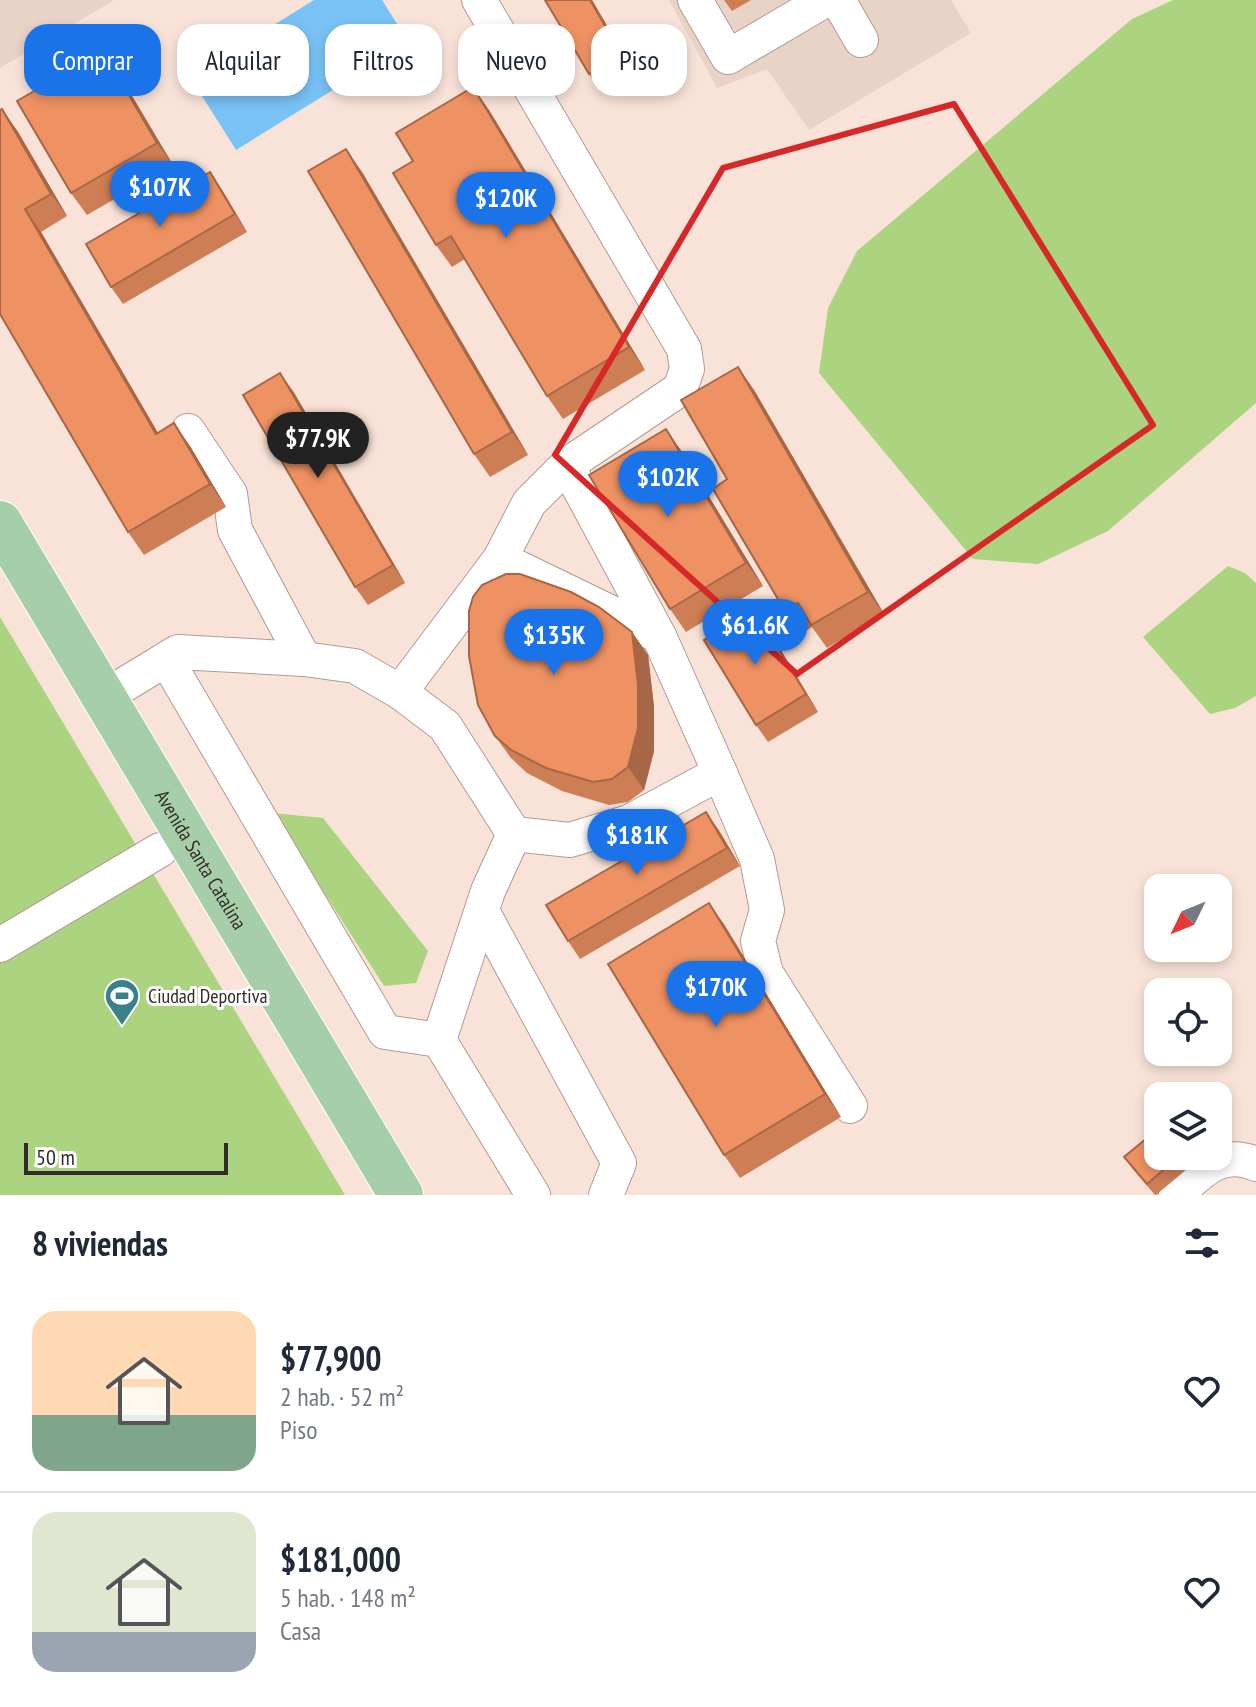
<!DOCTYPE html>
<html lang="es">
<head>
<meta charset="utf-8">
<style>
	:root { --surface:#fff; --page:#f2f2f3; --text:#1f2937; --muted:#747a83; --line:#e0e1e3; --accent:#1a73e8 }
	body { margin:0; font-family:"PT Sans Narrow",sans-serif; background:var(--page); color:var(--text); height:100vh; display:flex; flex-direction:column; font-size:30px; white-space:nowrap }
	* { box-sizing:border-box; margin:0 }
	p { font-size:26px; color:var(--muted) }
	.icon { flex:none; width:44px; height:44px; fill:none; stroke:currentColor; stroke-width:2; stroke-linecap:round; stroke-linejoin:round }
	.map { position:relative; height:1195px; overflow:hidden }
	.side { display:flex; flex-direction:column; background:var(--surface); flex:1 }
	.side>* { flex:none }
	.guide { position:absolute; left:24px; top:24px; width:800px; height:72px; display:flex; gap:16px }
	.needle { width:52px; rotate:227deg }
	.tools { position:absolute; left:1144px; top:874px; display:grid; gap:16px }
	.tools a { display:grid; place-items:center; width:88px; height:88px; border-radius:16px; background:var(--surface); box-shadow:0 4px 12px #0003; font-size:40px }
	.scale { position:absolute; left:24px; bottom:20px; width:204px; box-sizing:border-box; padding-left:8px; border:4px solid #342c28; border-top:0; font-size:22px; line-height:28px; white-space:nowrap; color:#342c28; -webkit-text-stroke:6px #fff; paint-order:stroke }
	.price { position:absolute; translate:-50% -68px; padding:0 18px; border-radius:28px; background:var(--accent); color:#fff; font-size:26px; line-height:52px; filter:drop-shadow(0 2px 4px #0008) }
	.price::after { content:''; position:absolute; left:50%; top:48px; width:24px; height:18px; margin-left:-12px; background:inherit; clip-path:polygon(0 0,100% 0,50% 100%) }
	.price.on { background:#222; color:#fff }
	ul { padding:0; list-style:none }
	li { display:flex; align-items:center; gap:24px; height:200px; padding:0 32px }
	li+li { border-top:2px solid var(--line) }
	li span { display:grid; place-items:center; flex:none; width:224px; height:160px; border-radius:24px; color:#555 }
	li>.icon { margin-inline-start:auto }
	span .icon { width:96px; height:96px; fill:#fffc; stroke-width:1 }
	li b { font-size:34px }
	h2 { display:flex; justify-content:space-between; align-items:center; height:96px; padding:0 32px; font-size:34px }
	.pill { padding:0 28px; border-radius:24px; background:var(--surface); box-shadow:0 4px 12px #0003; font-size:28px; line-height:72px }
	.pill.on { background:var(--accent); color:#fff }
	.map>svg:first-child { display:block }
</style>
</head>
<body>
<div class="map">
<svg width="1256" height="1195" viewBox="0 0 1256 1195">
	<rect width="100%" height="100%" fill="#f9e3d9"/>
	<g fill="#e8d3c6">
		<polygon points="0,0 114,0 0,68"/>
		<polygon points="669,0 951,0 971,33 809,130 767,69 717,88"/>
	</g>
	<g fill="#acd380">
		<polygon points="1173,0 1256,0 1256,403 1108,531 1038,564 973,559 819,373 828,308 857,251 1132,19"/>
		<polygon points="1228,566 1245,573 1256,583 1256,696 1235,708 1210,714 1143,637"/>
		<polygon points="0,617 345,1195 0,1195"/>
		<polygon points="273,813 323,818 428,951 416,983 384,986"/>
	</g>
	<polygon fill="#79c2f5" points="314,0 382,0 409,43 236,150 190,77"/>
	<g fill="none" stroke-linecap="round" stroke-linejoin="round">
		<defs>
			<g id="minor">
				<polyline points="695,0 728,57 825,0"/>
				<polyline points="838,0 861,40"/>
				<polyline points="188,431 230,494 235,530 304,659"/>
				<polyline points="500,559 659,636"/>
				<polyline points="400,692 500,559 529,503 567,465 680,389 687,369 684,349 479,0"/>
				<polyline points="104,697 178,652 304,659 355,666 400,692 445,726 514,834 488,891 439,1040 385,1032 166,659"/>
				<polyline points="720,773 757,859 767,910 758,941 766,973 850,1106"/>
				<polyline points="514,834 570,840 629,822 720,773 659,636 567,465"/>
				<polyline points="482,911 619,1163 606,1195"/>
				<polyline points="0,945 160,850"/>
				<polyline points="439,1040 533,1195"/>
				<path d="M1176,1195C1201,1172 1220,1149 1256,1164"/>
			</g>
			<g id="major">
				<path id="s1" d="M0,523L401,1195"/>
			</g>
		</defs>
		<use href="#minor" stroke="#b09c93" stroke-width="36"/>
		<use href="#major" stroke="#fff" stroke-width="46"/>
		<use href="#minor" stroke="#fff" stroke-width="34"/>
		<use href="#major" stroke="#a6cea9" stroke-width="44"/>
	</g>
	<g fill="#ce7e55">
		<polygon points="545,0 592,0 634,72 601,92 589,74"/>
		<polygon points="724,0 751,0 732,11"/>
		<polygon points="119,74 173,165 87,215 71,193"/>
		<polygon points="2,109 18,132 67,216 41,232 158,433 190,446 226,507 144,555 128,532 0,314"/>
		<polygon points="489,110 645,370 563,419 547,396 465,259 452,267 436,245 413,161"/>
		<polygon points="362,172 528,455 490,477 474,454"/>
		<polygon points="222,190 247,232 123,304 111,287"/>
		<polygon points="754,390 884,614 827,648 812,627 801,634 785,611"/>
		<polygon points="293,391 405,583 368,605 355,587"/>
		<polygon points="666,429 682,452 763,586 686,632 670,609"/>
		<polygon points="754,609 767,627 818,712 768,742 756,725"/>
		<polygon points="632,632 648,655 654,707 654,751 644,790 628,802 609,805 562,791 527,773 511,758 495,736"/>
		<polygon points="718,829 740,866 580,959 568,941"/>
		<polygon points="709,903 725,926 841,1117 740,1178 724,1155"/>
		<polygon points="1158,1156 1198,1156 1199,1159 1156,1195 1155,1195 1133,1169 1124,1157"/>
	</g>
	<g fill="#a76645">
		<polygon points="590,0 592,0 634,72 622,55"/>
		<polygon points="103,51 119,74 173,165 157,143"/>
		<polygon points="473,87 489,110 645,370 629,347"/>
		<polygon points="2,109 18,132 67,216 51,194"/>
		<polygon points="346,149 362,172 528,455 512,432"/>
		<polygon points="210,172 222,190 247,232 235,214"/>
		<polygon points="25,209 41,232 172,457 156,434"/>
		<polygon points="738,367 754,390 884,614 868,592"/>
		<polygon points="280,373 293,391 405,583 393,565"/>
		<polygon points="174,423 190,446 226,507 210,484"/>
		<polygon points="666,429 682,452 763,586 746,563"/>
		<polygon points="754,609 767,627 818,712 806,694"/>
		<polygon points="632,632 648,655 654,707 654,751 644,790 628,767"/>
		<polygon points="706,812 718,829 740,866 727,848"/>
		<polygon points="709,903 725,926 841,1117 825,1094"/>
	</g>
	<g fill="#ef9263" stroke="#a76645" stroke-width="2">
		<polygon points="545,0 590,0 622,55 589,74"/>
		<polygon points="103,51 157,143 71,193 17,101"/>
		<polygon points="473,87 629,347 547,396 451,236 436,245 393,173 413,161 396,133"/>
		<polygon points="2,109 51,194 25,209 156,434 174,423 210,484 128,532 0,314 0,110"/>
		<polygon points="346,149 512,432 474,454 308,171"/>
		<polygon points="210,172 235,214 111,287 86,244"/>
		<polygon points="738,367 868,592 811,625 798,603 785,611 713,489 727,479 681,400"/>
		<polygon points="280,373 393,565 355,587 243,395"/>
		<polygon points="666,429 746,563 670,609 589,475"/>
		<polygon points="506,574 520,574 571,592 599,607 632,632 638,685 638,728 628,767 612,779 593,782 546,768 511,750 495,736 478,705 469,656 469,611 473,597 482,585"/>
		<polygon points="754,609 806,694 756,725 704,640"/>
		<polygon points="706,812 727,848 568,941 546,905"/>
		<polygon points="709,903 825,1094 724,1155 608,964"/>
		<polygon points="1158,1129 1158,1156 1180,1156 1147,1184 1124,1157"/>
	</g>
	<path fill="none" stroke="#d62828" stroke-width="6" stroke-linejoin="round" d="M954,104L1153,425L797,674L555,455L723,168Z"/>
	<defs>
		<symbol id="stadium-pin" viewBox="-11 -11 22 30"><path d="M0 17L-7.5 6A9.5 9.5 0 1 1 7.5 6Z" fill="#398088" stroke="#fff"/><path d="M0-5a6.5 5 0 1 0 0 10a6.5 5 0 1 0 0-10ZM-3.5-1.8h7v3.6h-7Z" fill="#fff"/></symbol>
	</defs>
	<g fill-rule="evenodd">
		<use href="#stadium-pin" x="102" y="976" width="40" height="54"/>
	</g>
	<g text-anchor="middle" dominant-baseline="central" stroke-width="6" stroke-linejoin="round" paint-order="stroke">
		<g font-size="20" fill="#342c28" stroke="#fff">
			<text stroke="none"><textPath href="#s1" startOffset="392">Avenida Santa Catalina</textPath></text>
		</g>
		<g font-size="20" fill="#342c28" stroke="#fff" text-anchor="start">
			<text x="148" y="996">Ciudad Deportiva</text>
		</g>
	</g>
</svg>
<div class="tools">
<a><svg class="needle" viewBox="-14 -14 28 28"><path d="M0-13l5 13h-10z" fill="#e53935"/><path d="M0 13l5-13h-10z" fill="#747a83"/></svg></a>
<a><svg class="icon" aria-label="locate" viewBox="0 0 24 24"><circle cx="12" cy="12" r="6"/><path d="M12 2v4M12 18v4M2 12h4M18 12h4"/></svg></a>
<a><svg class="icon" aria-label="layers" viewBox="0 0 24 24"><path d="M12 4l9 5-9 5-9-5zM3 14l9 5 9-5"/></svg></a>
</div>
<div class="scale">50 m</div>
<b class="price" style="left:160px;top:229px">$107K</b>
<b class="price" style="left:506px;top:240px">$120K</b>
<b class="price on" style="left:318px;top:480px">$77.9K</b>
<b class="price" style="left:668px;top:519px">$102K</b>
<b class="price" style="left:755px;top:667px">$61.6K</b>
<b class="price" style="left:554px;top:677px">$135K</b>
<b class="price" style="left:637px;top:877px">$181K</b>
<b class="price" style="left:716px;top:1029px">$170K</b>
<div class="guide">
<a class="pill on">Comprar</a>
<a class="pill">Alquilar</a>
<a class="pill">Filtros</a>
<a class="pill">Nuevo</a>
<a class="pill">Piso</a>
</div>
</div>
<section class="side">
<h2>8 viviendas<svg class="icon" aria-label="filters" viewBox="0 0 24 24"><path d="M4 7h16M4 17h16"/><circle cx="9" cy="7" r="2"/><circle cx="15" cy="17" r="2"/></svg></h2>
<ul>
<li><span style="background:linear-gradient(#ffd9b3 65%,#7fa58c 0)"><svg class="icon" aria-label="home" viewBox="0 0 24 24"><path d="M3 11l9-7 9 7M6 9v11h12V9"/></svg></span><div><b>$77,900</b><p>2 hab. · 52 m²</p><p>Piso</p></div><svg class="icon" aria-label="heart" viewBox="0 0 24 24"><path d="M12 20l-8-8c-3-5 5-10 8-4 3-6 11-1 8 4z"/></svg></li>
<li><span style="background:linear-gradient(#dfe7d0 75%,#9aa5b1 0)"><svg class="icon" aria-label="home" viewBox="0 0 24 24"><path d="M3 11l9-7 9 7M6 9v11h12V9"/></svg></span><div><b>$181,000</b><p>5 hab. · 148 m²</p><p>Casa</p></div><svg class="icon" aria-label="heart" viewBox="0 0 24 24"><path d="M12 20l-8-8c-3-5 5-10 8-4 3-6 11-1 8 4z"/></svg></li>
</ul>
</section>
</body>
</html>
